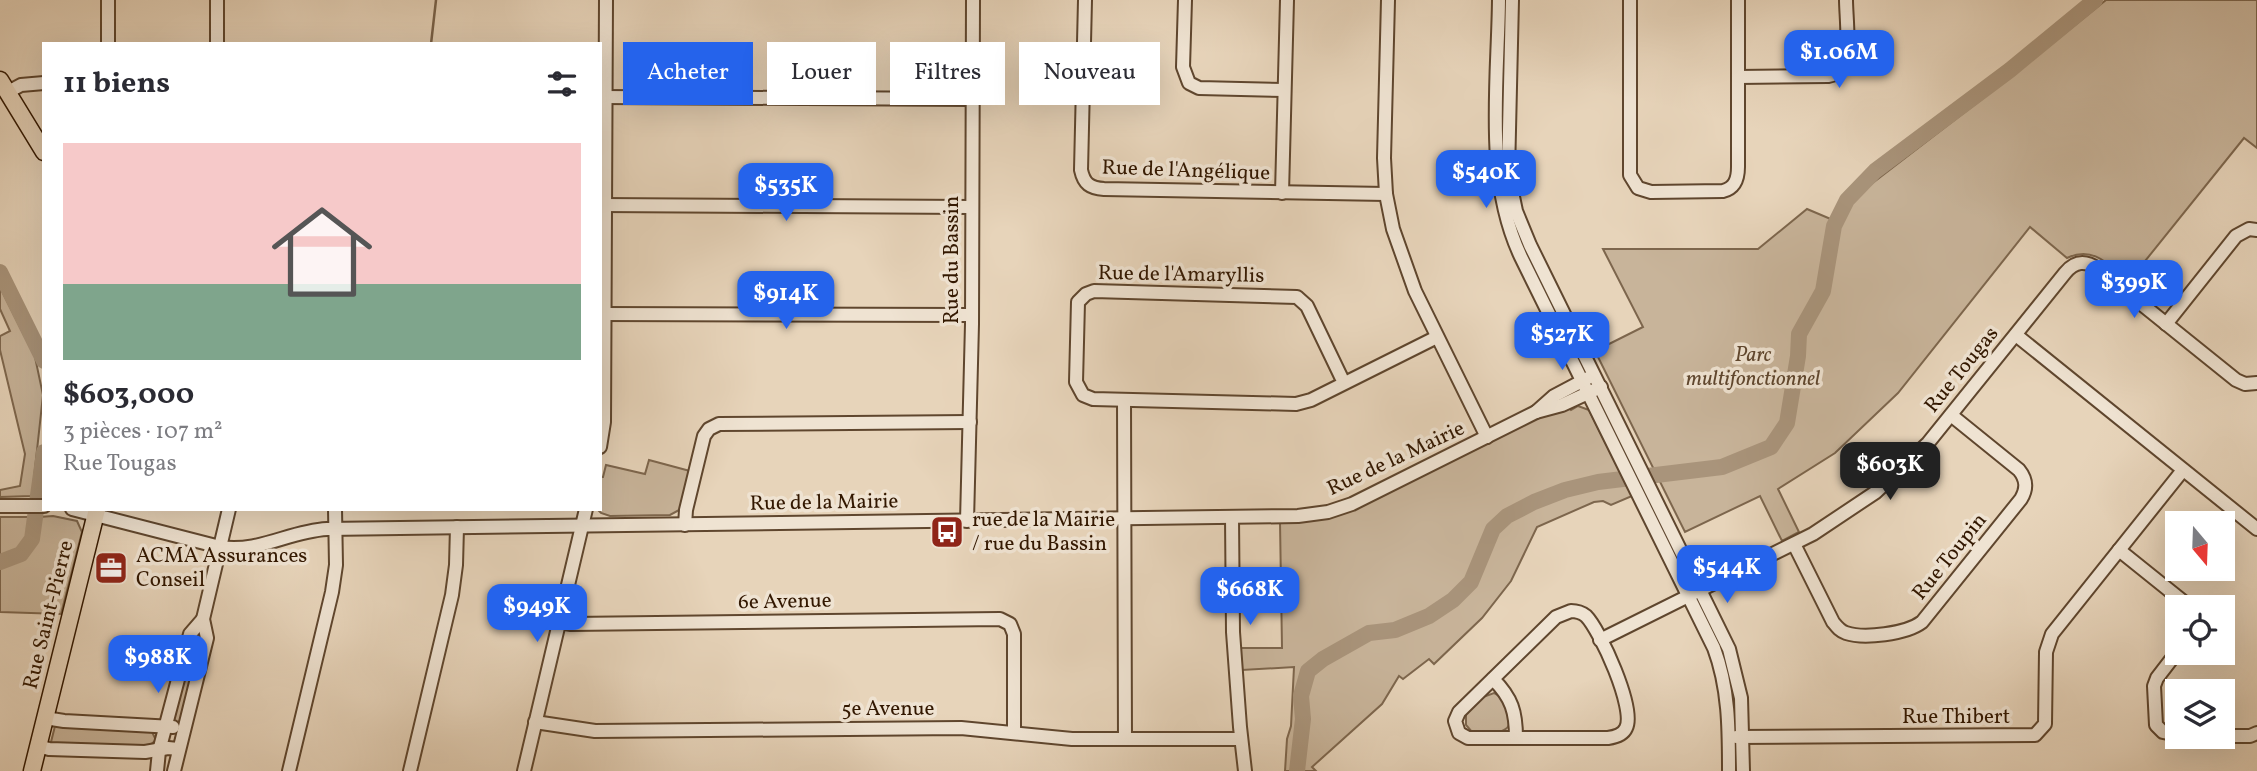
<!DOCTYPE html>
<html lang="fr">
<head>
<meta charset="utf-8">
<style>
	:root { --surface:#fff; --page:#f7f7f7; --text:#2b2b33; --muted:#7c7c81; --accent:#2563eb }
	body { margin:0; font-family:Vollkorn,serif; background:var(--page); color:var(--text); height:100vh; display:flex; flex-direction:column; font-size:26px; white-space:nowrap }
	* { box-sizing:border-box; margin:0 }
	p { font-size:23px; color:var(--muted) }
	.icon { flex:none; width:38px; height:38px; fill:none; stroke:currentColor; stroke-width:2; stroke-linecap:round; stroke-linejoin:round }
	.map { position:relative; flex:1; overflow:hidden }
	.side { position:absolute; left:42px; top:42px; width:560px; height:469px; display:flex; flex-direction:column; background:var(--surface); border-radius:0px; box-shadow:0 7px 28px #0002 }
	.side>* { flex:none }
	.guide { position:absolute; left:623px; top:42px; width:665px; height:63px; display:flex; gap:14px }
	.needle { width:46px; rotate:161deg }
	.fabs { position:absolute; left:2165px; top:511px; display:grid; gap:14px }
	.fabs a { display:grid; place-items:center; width:70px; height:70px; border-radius:0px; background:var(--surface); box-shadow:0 7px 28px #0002; font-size:35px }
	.price { position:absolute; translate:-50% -60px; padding:0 16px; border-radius:14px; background:var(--accent); color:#fff; font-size:23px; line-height:46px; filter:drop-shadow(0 2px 4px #0008) }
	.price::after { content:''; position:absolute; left:50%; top:42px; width:21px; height:16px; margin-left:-10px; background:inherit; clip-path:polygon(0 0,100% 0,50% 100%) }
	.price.on { background:#222; color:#fff }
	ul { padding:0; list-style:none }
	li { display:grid; align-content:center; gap:14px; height:371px; padding:0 21px }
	li span { display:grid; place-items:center; height:217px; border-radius:0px; color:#555 }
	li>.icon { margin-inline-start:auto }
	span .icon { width:126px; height:126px; fill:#fffc; stroke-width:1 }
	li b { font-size:30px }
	h2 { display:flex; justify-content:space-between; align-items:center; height:84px; padding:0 21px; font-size:30px }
	.chip { padding:0 24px; border-radius:0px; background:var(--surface); box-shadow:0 7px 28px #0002; font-size:24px; line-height:63px }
	.chip.on { background:var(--accent); color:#fff }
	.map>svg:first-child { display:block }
</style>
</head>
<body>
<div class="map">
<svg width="2257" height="771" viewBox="0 0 2257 771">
	<rect width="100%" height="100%" fill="#e7d4ba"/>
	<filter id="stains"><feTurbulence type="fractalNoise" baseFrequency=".00286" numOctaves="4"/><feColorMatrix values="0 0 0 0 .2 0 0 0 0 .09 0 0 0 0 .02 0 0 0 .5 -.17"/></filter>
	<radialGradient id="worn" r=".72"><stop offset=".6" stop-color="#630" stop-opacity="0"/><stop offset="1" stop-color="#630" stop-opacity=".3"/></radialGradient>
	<g fill="#c8b49a" stroke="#7d664d" stroke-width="2">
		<path d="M2106,0H2257V148L2244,138L2129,281C2110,266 2094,245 2067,258L2030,227L1898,393L1835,453L1778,489L1799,532L1782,541L1760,496L1685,532L1595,351L1643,327L1603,249H1758L1807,209L1840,223L1857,195L2013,75Z"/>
		<polygon points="0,287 35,357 43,395 32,496 0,497 0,490 20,486 25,454 0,350 0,336 10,331 0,309"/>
		<polygon points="1578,406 1589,410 1632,496 1611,505 1603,501 1594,502 1537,527 1511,581 1482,618 1434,664 1429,659 1403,679 1399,676 1382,704 1312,767 1316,771 1285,771 1287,739 1291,726 1294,667 1242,670 1240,648 1282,648 1280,522 1323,518 1357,507 1542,416 1569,408 1571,410"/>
		<polygon points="649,460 690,471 681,509 670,515 610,516 601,513 597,509 600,509 600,477 603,477 606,465 645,474"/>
		<path d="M53,516L77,521L82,532L61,614L0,612V566C30,557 35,546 39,517Z"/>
		<path d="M0,517H32C29,538 20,551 0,559Z"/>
		<polygon points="196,630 203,633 182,721 176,722 173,719"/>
		<path d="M1494,693C1505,697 1519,725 1502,731C1495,734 1481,732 1472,732L1466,725V713L1483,697Z"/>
		<polygon points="55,726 151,730 156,740 148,747 53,744 51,742"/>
	</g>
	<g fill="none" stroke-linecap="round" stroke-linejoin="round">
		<polyline stroke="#79624a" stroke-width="2.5" points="431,44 436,0"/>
		<g stroke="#a9947b" stroke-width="16">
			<polyline points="0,272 44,361"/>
			<polyline points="0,562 21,554 32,539 44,452"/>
			<polyline points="1297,771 1303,719 1301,696 1308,671 1323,659 1369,633 1395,630 1429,616 1453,600 1471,582 1493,529 1507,516 1534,502 1565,490 1598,482 1722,467 1771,447 1787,423 1798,356 1799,334 1823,291 1834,226 1847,200 1875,171 2010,70 2095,0"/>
		</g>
		<defs>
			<g id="minor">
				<polyline points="108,0 108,44"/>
				<path d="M1085,0L1081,170C1084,184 1090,188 1104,189L1386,194"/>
				<polyline points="1185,0 1183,67 1189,83 1199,88 1284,90"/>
				<polyline points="1388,0 1384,158 1386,194 1393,229 1415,291 1487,437"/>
				<path d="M1499,0C1498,84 1484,179 1521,257L1714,648C1729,688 1729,729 1729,771"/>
				<polyline points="1512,0 1508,173 1516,211 1530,245 1729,649 1741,698 1743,771"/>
				<path d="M1630,0V175L1638,188L1651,192L1723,191C1735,188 1738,179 1738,167V0"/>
				<polyline points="217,44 217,0"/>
				<path d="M1738,77L1828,76C1834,75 1839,73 1843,68C1851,56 1846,15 1846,0"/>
				<polyline points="8,92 21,85 44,83"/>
				<polyline points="601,97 972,99"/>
				<polyline points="1282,193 1287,0"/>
				<polyline points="600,205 971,207"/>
				<polyline points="600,314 972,315"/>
				<polyline points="2166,324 2236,236 2249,229 2257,230"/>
				<polyline points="2016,335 2257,529"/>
				<polyline points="1344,383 1307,306 1297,297 1094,291 1086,294 1078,302 1076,382 1083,395 1093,399 1296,404 1311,400 1437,337"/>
				<polyline points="1124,400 1125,739"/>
				<polyline points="1536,412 1554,396 1588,378"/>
				<polyline points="600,447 604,422 606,0"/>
				<polyline points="0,506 44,506"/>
				<path d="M72,509L220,547C260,553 289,531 327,529L1298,516L1328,512L1352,504L1536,412L1562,405L1601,387"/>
				<polyline points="1232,517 1233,632 1240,727 1245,771"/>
				<polyline points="967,521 972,324 973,0"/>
				<polyline points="685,525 686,510 704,436 709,429 719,424 970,422"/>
				<path d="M1794,544L1833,622C1837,627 1840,631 1846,633C1864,639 1906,634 1922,622L2021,499C2027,489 2027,480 2019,470L1951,415"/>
				<polyline points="2119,550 2190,607"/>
				<path d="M1571,611C1576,611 1581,612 1586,616C1600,630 1636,709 1626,728C1623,735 1615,737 1608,738H1468L1459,733L1455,721L1459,712L1556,617Z"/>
				<polyline points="559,622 571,624 1000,619 1010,624 1014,634 1014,733"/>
				<path d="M1600,640L1813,534L1876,492L1928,443L2065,273C2075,261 2085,260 2098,269L2236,380L2245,384L2257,383"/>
				<polyline points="2177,652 2157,678 2154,686 2156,725 2163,732 2177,735"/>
				<path d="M1493,679C1512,698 1516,712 1516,738"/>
				<polyline points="45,718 64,721 173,727"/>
				<polyline points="535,722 595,731 961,728 1072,739 1241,739"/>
				<polyline points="2222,736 2250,736 2257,733"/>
				<polyline points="1736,737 2035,735 2045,724 2046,652 2052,634 2183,470"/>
				<polyline points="38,746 49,749 145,752 168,748 178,749"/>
				<polyline points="157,771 159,751 190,634 203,619"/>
				<polyline points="174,771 207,638 203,619 229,509"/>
				<polyline points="289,771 332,592 336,565 335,509"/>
				<polyline points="410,771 452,595 456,565 457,527"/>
				<polyline points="524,771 586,509"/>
			</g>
			<g id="major">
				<polyline points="0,80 44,152"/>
				<polyline points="32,771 97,509"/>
			</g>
		</defs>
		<use href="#minor" stroke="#5f462e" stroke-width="16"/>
		<use href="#major" stroke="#321700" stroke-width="19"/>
		<use href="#minor" stroke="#efe3d2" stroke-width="12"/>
		<use href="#major" stroke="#e7d4ba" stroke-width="16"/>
	</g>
	<defs>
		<symbol id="bus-square" viewBox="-11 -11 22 22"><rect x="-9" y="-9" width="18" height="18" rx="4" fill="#8f2418" stroke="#efe3d2"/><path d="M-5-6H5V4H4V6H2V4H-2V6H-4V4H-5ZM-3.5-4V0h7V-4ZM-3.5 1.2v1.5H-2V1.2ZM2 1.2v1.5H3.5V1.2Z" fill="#fff"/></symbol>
		<symbol id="office-square" viewBox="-11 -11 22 22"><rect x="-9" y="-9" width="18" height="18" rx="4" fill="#8f2418" stroke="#efe3d2"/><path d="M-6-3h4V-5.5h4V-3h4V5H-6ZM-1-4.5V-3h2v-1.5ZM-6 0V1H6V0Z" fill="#fff"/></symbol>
	</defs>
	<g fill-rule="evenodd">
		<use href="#bus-square" x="928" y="513" width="38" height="38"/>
		<use href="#office-square" x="92" y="549" width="38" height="38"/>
	</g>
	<g text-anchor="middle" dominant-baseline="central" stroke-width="7" stroke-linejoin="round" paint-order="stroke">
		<g font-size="21" fill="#321700" stroke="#efe3d2">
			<text transform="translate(1186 171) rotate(2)">Rue de l'Angélique</text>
			<text transform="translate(952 260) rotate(-90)">Rue du Bassin</text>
			<text transform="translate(1181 275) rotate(1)">Rue de l'Amaryllis</text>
			<text transform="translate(1962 370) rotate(-51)">Rue Tougas</text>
			<text transform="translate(1396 459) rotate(-25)">Rue de la Mairie</text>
			<text transform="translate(824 503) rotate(-1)">Rue de la Mairie</text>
			<text transform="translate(1950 557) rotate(-51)">Rue Toupin</text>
			<text transform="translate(785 602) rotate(-1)">6e Avenue</text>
			<text transform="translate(49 615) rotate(-76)">Rue Saint-Pierre</text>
			<text x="888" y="709">5e Avenue</text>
			<text x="1956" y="717">Rue Thibert</text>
		</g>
		<g font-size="21" font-style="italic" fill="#5f462e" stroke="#efe3d2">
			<text x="1753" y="355">Parc<tspan x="1753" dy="24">multifonctionnel</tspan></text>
		</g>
		<g font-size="21" fill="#321700" stroke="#efe3d2" text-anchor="start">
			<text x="972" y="520">rue de la Mairie<tspan x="972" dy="24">/ rue du Bassin</tspan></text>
			<text x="136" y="556">ACMA Assurances<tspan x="136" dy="24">Conseil</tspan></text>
		</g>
	</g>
	<rect width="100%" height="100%" filter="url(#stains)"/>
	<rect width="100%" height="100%" fill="url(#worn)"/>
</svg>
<div class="fabs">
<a><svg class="needle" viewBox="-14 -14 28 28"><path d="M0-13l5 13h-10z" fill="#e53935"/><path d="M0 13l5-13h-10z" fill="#7c7c81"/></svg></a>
<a><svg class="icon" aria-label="locate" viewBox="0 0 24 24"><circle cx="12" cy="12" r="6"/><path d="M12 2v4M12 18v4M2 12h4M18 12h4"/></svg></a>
<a><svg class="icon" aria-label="layers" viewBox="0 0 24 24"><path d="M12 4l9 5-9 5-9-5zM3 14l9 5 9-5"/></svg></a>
</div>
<b class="price" style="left:1839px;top:90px">$1.06M</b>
<b class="price" style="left:1486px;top:210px">$540K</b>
<b class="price" style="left:786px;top:223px">$535K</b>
<b class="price" style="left:2134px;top:320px">$399K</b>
<b class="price" style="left:786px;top:331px">$914K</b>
<b class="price" style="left:1562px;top:372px">$527K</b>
<b class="price on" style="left:1890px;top:502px">$603K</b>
<b class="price" style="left:1727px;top:605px">$544K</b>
<b class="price" style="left:1250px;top:627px">$668K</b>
<b class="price" style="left:537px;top:644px">$949K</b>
<b class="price" style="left:158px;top:695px">$988K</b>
<div class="guide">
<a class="chip on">Acheter</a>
<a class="chip">Louer</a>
<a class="chip">Filtres</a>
<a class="chip">Nouveau</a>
</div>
<section class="side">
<h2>11 biens<svg class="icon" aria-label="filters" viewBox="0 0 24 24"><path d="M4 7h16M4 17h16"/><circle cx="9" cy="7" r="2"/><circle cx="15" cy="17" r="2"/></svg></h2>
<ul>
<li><span style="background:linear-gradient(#f6c9c9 65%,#7fa58c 0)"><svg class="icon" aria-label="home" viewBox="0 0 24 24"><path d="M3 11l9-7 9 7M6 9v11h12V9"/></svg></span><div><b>$603,000</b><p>3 pièces · 107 m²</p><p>Rue Tougas</p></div></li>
</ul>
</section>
</div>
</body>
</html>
